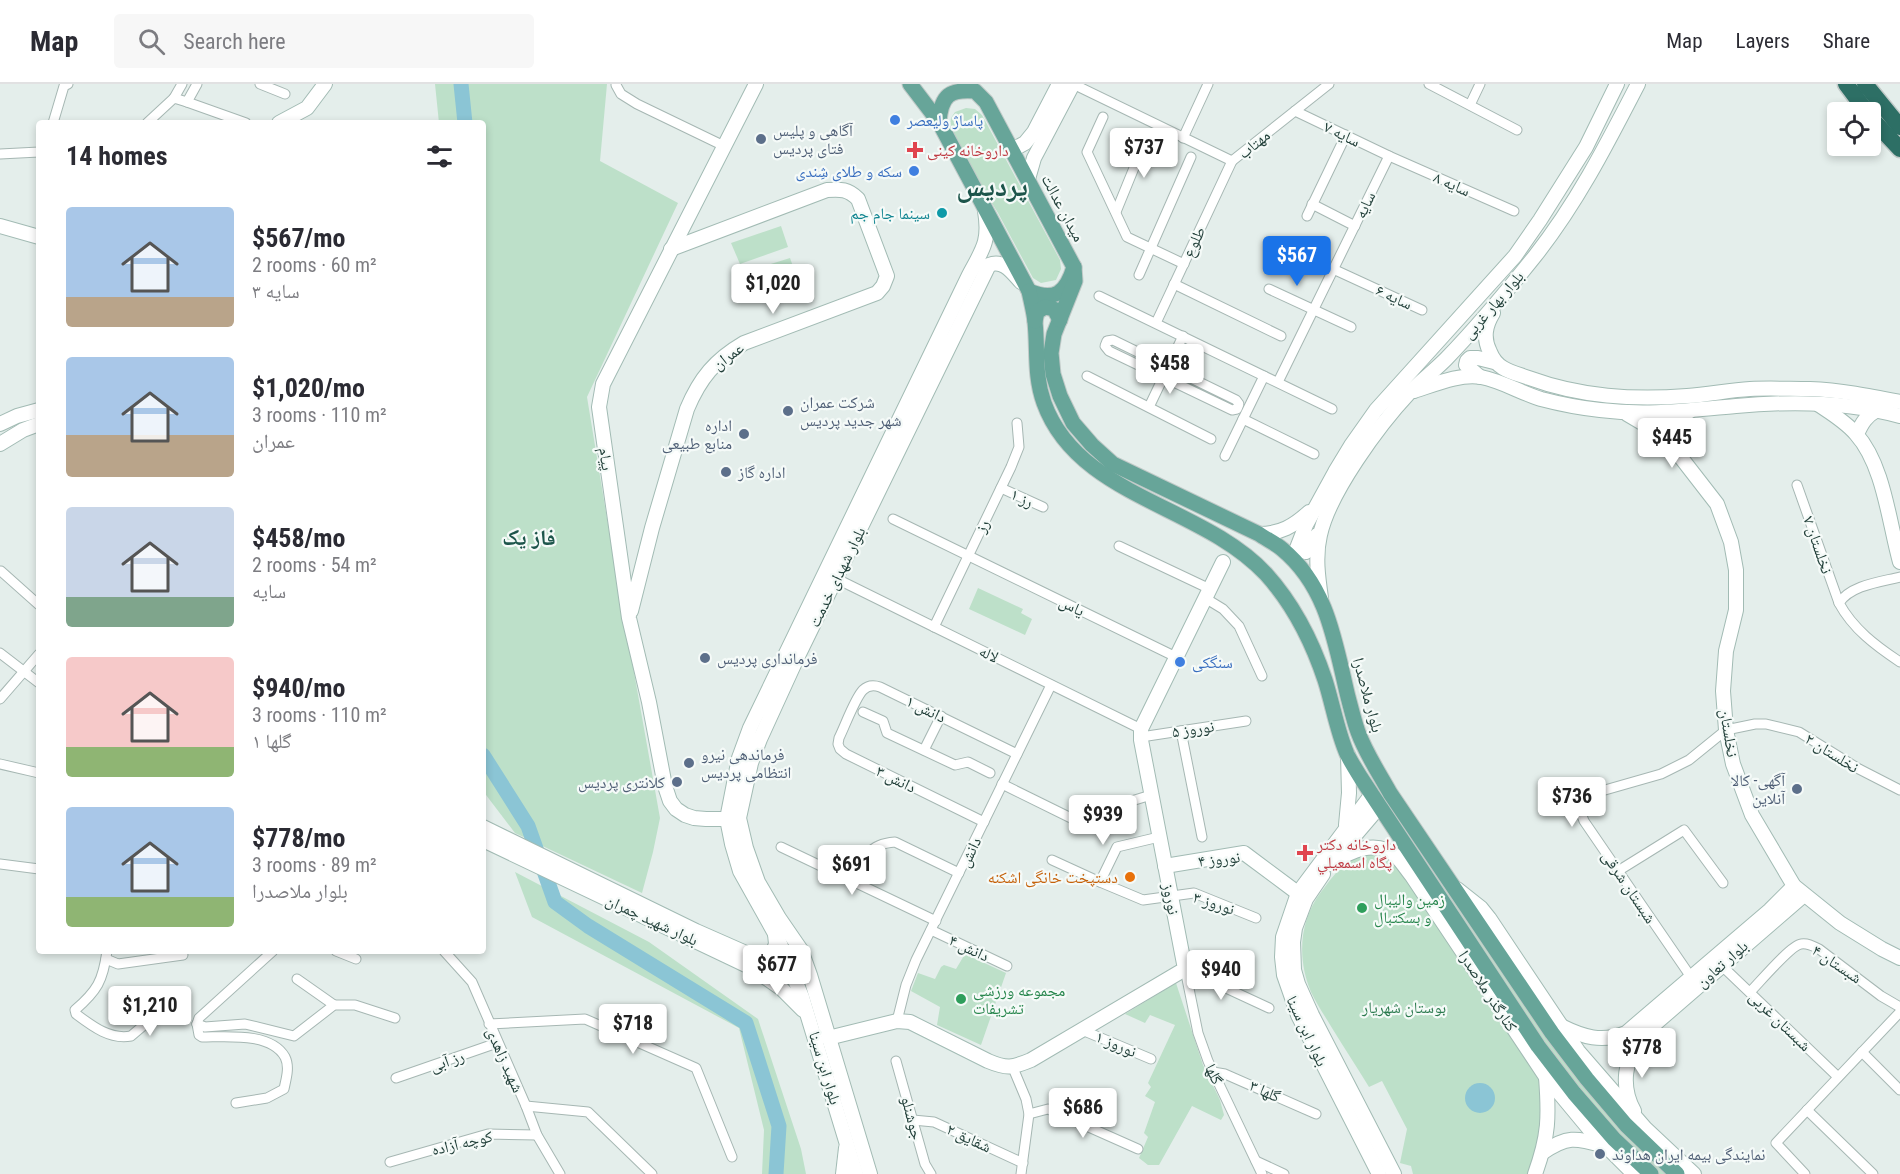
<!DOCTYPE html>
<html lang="en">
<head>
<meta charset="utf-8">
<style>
	:root { --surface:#fff; --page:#f7f7f7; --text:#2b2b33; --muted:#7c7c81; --line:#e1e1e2; --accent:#1a73e8 }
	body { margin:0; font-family:"Roboto Condensed","Noto Naskh Arabic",sans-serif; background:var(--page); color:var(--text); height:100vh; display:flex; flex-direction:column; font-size:22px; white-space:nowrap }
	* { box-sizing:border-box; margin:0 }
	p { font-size:20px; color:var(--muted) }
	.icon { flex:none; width:33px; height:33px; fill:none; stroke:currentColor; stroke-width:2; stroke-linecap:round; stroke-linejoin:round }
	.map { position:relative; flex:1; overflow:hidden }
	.panel { position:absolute; left:36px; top:36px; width:450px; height:834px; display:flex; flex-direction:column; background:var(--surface); border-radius:6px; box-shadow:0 3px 9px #0003 }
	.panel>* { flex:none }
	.buttons { position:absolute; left:1827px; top:18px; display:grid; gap:12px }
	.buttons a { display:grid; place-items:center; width:54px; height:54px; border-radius:6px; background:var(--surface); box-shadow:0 3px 9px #0003; font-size:30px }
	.price { position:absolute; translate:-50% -51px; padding:0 14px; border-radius:6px; background:#fff; color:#222; font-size:20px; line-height:39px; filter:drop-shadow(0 2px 3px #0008) }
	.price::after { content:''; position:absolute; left:50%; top:36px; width:18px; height:14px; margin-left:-9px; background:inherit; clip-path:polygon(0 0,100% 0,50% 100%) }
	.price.selected { background:var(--accent); color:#fff }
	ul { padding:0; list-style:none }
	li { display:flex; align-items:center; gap:18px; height:150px; padding:0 30px }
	li span { display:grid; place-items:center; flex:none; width:168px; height:120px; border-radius:6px; color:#555 }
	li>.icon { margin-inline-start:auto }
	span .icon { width:72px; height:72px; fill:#fffc; stroke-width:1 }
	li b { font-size:26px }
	h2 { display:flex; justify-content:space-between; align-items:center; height:72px; padding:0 30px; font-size:26px }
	header { display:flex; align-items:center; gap:36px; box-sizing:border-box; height:84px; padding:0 30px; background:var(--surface); border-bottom:2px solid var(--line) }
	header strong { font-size:28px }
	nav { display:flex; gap:33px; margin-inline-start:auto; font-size:21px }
	.search { width:420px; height:54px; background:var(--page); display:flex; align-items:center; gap:15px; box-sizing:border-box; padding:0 21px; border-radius:6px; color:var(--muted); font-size:22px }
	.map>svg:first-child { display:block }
</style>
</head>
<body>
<header>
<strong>Map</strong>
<div class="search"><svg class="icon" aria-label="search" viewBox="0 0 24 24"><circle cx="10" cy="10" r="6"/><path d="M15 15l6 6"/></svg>Search here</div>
<nav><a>Map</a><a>Layers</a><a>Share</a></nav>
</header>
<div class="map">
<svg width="1900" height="1090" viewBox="0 0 1900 1090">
	<rect width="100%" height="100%" fill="#e4eeeb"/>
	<g fill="#bde0c9">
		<polygon points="435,0 607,0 600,77 678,119 587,313 612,465 660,734 653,768 642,809 515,749 483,707 483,39 439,39"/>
		<polygon points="966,24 975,25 982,31 1060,176 1061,185 1056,196 1041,199 1033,194 998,129 957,62 950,43 951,34 955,28"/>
		<polygon points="781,142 788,163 740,180 731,159"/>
		<polygon points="790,174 796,191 766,200 761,183"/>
		<polygon points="978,504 1023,525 1021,529 1032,535 1025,551 969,525"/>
		<polygon points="1394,731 1399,732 1669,1090 1657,1090 1602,1034 1532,944"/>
		<path d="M1361,771H1378L1395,780L1540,997L1546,1040L1529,1090H1413L1411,1082L1400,1079L1407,1045L1382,997L1369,1003C1357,983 1344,964 1332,944C1325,932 1317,921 1311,908C1297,875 1299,837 1321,808C1334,791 1341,780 1361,771Z"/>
		<polygon points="515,788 649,858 758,935 801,1065 806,1090 762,1090 764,1046 739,944 532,833"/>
		<polygon points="965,870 1006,889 981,961 937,941 940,923 911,907 918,889 935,895 941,883 944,881 956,885"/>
		<polygon points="1176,899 1203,981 1220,1016 1224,1031 1221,1036 1192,1022 1159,1081 1148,1081 1139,1074 1148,1053 1144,1049 1155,1018 1145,1012 1151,1003 1148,999 1175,941 1150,931 1145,939 1125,930"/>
	</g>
	<circle fill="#8bc5d5" cx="1480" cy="1014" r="15"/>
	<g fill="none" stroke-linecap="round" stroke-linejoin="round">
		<g stroke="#8bc5d5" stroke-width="15">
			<polyline points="461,0 465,39"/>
			<polyline points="483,671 528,742 555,818 588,842 746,939 779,1042 776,1090"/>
		</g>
		<defs>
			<g id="street">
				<polyline points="260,0 285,10"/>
				<polyline points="1073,0 1232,77 1329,0"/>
				<polyline points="1429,0 1517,46"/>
				<polyline points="616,1 621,10 637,20 724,62"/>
				<polyline points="174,14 182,0"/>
				<polyline points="187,18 246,39"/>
				<polyline points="1470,21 1480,0"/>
				<polyline points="1295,27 1389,72 1514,127"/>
				<polyline points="1103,33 1087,68 1127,153 1184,180"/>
				<polyline points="53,39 64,2 68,0"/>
				<polyline points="147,39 174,14 187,18 197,0"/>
				<polyline points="1183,54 1208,0"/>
				<polyline points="0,70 39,68"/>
				<polyline points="1312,120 1355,142"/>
				<polyline points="1116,128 1147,52"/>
				<polyline points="1307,132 1346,51"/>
				<polyline points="1333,185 1422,226"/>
				<polyline points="1139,191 1191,73"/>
				<polyline points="1174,200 1281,252"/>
				<polyline points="1269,205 1351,243"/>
				<polyline points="1099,212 1332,325"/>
				<polyline points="1156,239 1232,77"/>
				<polygon points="1113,256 1236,316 1239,320 1237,325 1232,326 1109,267 1105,262 1107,257"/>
				<polyline points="1087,292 1211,355"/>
				<polyline points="1278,298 1389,72"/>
				<polyline points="1149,323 1183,252"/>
				<polyline points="1243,335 1314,370"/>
				<polyline points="1225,372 1264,292"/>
				<polyline points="1797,401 1839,519"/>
				<polyline points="1001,404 1043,423"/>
				<polyline points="893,435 1176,573"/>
				<polyline points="1119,462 1210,505"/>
				<polyline points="1,487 39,521"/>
				<path d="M1900,493C1880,498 1851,501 1839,519C1853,545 1876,562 1900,578"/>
				<polyline points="837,495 1141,645"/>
				<polyline points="1205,514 1223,525 1239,542 1262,592"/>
				<polyline points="934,543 1011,383 1019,363 1017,339"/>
				<polyline points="0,569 39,599"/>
				<polyline points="0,615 39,570"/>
				<polyline points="863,628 883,637 887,649 955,681 968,678 990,689"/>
				<polyline points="1181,647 1202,753"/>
				<polyline points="1141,653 1246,637"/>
				<polyline points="924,666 941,632"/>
				<polyline points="0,680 39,689"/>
				<polyline points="1002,700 1073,735 1151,711"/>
				<path d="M984,738L846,670L840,665L838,660L839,654C845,642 855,614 863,606C868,601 874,601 880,603L1017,670"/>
				<polyline points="781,763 936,837"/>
				<path d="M866,771C875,762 882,759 895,758L959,789"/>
				<polyline points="1052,776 1100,798 1117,763 1159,753"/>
				<polyline points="0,780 39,785"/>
				<polyline points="1618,787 1684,746 1723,799"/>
				<polyline points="1100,798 1143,816 1194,809 1256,834"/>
				<polyline points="931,846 1007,882"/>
				<path d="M107,867C103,897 97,907 75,926L76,930C92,942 110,956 131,952L170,919"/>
				<polyline points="336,867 356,875"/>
				<polyline points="444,867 472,898 526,1022 537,1051 560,1090"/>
				<polyline points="106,875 118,880 183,871"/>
				<polyline points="1721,881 1838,993"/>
				<polyline points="1185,885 1198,949 1208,977 1262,1090"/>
				<polyline points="1185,885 1269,924"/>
				<polyline points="297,895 334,921"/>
				<polyline points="1693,896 1584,737 1581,729 1582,721 1591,710 1661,690 1689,676 1726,646 1755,640 1766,640 1799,648 1859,685 1900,706"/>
				<path d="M1750,908C1759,899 1791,861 1801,860C1808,859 1813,862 1819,865L1881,912L1900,923"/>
				<polyline points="897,937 906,901 916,876 1051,601"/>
				<polyline points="197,940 205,943 245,940 294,952 334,921 355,921 395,934"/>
				<path d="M197,940L199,951L202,953C226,953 271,948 285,973C290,983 286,995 284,1005L267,1014L236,1019"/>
				<polyline points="197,940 199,934 273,867"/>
				<polyline points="489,940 585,935 696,984 732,1073"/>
				<polyline points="1082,946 1151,975"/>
				<polyline points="1862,968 1900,1006"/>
				<polyline points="896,977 925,1080 931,1090"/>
				<polyline points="1013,984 1026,1015 1029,1030 1021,1090"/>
				<polyline points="1213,988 1225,990 1316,1030"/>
				<polyline points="396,994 497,959"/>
				<polyline points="526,1022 588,1028 652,1090"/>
				<polyline points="1807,1026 1873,1090"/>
				<polyline points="1029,1030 1048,1025 1138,1065"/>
				<polyline points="913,1036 934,1038 1023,1079"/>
				<polyline points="1256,1077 1284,1090"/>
				<polyline points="390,1078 488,1050 537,1051"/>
				<polyline points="1805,1090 1776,1059 1900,928"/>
			</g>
			<g id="secondary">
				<polyline points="279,39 307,24 325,0"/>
				<polyline points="1012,66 1025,59 1034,48 1059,0"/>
				<polyline points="1028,95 1034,74 1073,0"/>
				<polyline points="0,142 39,153"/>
				<path d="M1493,229C1485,242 1483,254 1490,268C1497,286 1512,288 1529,294C1581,313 1633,316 1687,312C1708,311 1729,306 1750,305C1770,304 1790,305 1810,305C1840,306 1870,312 1900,318"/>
				<polyline points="1480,293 1466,281 1467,277 1470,274 1478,274 1494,278"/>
				<path d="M1414,307C1433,301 1461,289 1481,293C1502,297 1521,309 1541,315C1560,320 1581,324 1600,326C1649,332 1688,326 1736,322C1791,317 1847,317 1900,332"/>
				<path d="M1819,321C1831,329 1846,338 1856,350C1884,381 1889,439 1900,478"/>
				<path d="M1627,330L1644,340L1679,371C1670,348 1669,341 1690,327"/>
				<polyline points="0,340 17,332 39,326"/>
				<path d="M1857,350C1862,339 1866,332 1877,326"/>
				<polyline points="0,360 23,346 39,340"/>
				<polyline points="1679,371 1717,420 1731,458 1736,486 1736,526 1726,567 1723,607 1726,646 1733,680 1752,731 1794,802 1840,839 1882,865 1900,874"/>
				<path d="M1259,450C1280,450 1294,442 1309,428"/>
				<polyline points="1317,451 1306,468 1297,464 1306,441 1335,388 1352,360 1376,326 1515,172 1540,136 1586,63 1617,0"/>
				<path d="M1321,514C1318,493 1315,472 1320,451C1329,409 1379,341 1409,309C1421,297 1434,287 1446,275C1477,243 1507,207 1535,172C1577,119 1607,60 1638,0"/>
				<path d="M631,527L652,444L687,325C700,294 715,276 744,259L877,209L883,202L887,192L858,115C848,105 841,105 827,106L671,165"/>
				<polyline points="1372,710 1298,809 1283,853 1282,873 1284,891 1298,931 1379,1090"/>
				<polyline points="734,735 706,735 694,734 685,731 676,725 670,717 665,702 649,618 629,534 599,323 603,300 756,0"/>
				<polyline points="1346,741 1349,709 1348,671"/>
				<polyline points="483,743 696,847 755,873 766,873 772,870 776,860 775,850"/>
				<polyline points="483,756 752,884 782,905 803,926"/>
				<polyline points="1339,770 1380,722"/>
				<path d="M1331,780C1350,767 1376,754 1397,773C1402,778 1407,786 1412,792L1546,993L1590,1046L1634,1090"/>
				<polyline points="1165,782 1244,769 1303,813"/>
				<polyline points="1323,790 1306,815 1295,844 1293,858 1294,886 1298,900 1312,931 1394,1090"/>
				<polyline points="1457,805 1481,824 1489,834 1578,967 1645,1044 1694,1090"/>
				<path d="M1561,942C1583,953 1602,959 1626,949L1770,826L1794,802"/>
				<path d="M828,954L897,937L910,938L988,977C1007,985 1012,984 1031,976L1185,885L1141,656V645L1223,478"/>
				<path d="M1634,1027C1620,1002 1625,975 1641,952L1804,811"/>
				<path d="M1542,1069C1568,1051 1576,1054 1605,1062"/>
				<polyline points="843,1090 846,1064"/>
				<path d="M856,1090L802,913L778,855L740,787L732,760L727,735L739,674L750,644L969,191C983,165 990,157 985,127"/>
				<path d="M870,1090L810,891L801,866L779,834L758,798L746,764L739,734L751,679L760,655L797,574L989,181C1003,175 1012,188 1021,198"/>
				<path d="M1535,1090C1549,1051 1549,1033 1546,993"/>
			</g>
			<g id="primary">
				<path d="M910,0L939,38L1029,207C1055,218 1066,209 1074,183L986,18L975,7C950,5 941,11 939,38"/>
				<path d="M1074,183L1075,197L1054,250L1051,269L1053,290L1060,312L1073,339L1092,361L1113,380L1259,450C1266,455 1275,459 1282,465C1328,503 1335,559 1348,613C1351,624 1354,637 1358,648C1366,670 1379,689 1390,709L1552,949L1587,995L1626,1041L1677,1090"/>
				<path d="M1029,207C1031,217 1034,228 1035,238C1038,267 1034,291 1044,319C1078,413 1202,421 1266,490C1294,521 1312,557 1325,596C1333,621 1337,647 1347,670C1351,678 1356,686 1361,694L1538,962L1574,1009L1614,1055L1651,1090"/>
				<polyline points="1035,237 1037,228 1045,223 1054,225 1060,236"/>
			</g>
			<g id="highway">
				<polyline points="1846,0 1867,28"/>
				<polyline points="1865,0 1900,43"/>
				<polyline points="1870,33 1900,65"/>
			</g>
		</defs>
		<use href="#street" stroke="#a6b7b3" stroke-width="11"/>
		<use href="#secondary" stroke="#a2bbb4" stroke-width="16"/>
		<use href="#primary" stroke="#c1cac8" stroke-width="17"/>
		<use href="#highway" stroke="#c1cac8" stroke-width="19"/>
		<use href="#street" stroke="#fff" stroke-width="9"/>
		<use href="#secondary" stroke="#fff" stroke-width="14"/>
		<use href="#primary" stroke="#67a599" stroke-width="15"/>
		<use href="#highway" stroke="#2d6f65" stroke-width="16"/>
	</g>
	<g fill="#3f7fe0" stroke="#f5faf8" stroke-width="2">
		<circle cx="895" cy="36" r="6"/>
		<circle cx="914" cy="87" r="6"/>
		<circle cx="1180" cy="578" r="6"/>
	</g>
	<g fill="#5c6f8a" stroke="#f5faf8" stroke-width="2">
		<circle cx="761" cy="55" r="6"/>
		<circle cx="788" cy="327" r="6"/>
		<circle cx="744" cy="350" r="6"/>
		<circle cx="726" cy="388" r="6"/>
		<circle cx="705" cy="574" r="6"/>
		<circle cx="689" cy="679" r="6"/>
		<circle cx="677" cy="698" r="6"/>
		<circle cx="1797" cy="705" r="6"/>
		<circle cx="1600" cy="1070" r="6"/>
	</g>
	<g fill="#e0444e" stroke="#f5faf8" stroke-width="2">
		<path d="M912 57h6v6h6v6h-6v6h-6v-6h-6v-6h6z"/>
		<path d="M1302 760h6v6h6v6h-6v6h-6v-6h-6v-6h6z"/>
	</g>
	<circle fill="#0f9aa8" stroke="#f5faf8" stroke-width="2" cx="942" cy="129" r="6"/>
	<circle fill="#e8710a" stroke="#f5faf8" stroke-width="2" cx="1130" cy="793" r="6"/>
	<g fill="#2e9e5b" stroke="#f5faf8" stroke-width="2">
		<circle cx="1362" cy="824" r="6"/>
		<circle cx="961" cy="915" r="6"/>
	</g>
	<g text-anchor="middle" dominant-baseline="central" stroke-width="4.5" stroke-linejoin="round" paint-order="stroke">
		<g font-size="16" fill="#366cbe" stroke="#f5faf8" text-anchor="start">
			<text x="907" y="36">پاساژ ولیعصر</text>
			<text x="902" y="87" text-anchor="end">سکه و طلای شِندی</text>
			<text x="1192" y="578">سنگکی</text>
		</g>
		<g font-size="16" fill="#4e5e75" stroke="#f5faf8" text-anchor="start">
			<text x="773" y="46">آگاهی و پلیس<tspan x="773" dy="18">فتای پردیس</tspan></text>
			<text x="800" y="318">شرکت عمران<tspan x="800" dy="18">شهر جدید پردیس</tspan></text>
			<text x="732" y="341" text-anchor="end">اداره<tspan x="732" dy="18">منابع طبیعی</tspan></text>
			<text x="738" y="388">اداره گاز</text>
			<text x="717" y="574">فرمانداری پردیس</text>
			<text x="701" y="670">فرماندهی نیرو<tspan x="701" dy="18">انتظامی پردیس</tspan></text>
			<text x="1785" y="696" text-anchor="end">آگهی- کالا<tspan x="1785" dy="18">آنلاین</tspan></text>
			<text x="665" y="698" text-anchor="end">کلانتری پردیس</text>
			<text x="1612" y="1070">نمایندگی بیمه ایران هداوند</text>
		</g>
		<g font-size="16" fill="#23413b" stroke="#f5faf8">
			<text transform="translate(1342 50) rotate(26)">سایه ۷</text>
			<text transform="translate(1254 60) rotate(-39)">مهتاب</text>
			<text transform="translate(1452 100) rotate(24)">سایه ۸</text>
			<text transform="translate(1365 121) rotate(-64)">سایه</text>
			<text transform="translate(1063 124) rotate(62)">میدان عدالت</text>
			<text transform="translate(1194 158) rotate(-65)">طلوع</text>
			<text transform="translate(1394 213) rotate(25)">سایه ۶</text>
			<text transform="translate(1493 221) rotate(-49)">بلوار بهار غربی</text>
			<text transform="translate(728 272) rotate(-37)">عمران</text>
			<text transform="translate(606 375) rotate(82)">پیام</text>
			<text transform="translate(1022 414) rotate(25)">رز ۱</text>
			<text transform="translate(982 442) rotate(-64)">رز</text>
			<text transform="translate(1818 461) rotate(71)">نخلستان ۷</text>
			<text transform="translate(837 493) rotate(-64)">بلوار شهدای خدمت</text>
			<text transform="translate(1072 522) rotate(26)">یاس</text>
			<text transform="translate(989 570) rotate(26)">لاله</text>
			<text transform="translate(1368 611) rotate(75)">بلوار ملاصدرا</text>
			<text transform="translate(926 625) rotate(26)">دانش ۱</text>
			<text transform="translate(1193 645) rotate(-8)">نوروز ۵</text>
			<text transform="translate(1729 649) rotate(81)">نخلستان</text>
			<text transform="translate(1832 669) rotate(32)">نخلستان ۲</text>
			<text transform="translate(896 695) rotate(26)">دانش ۳</text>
			<text transform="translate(970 768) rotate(-64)">دانش</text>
			<text transform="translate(1219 775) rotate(-6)">نوروز ۴</text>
			<text transform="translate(1629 803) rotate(56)">شبستان شرقی</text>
			<text transform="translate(1171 815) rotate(79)">نوروز</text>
			<text transform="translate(1214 819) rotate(18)">نوروز ۳</text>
			<text transform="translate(652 836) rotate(25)">بلوار شهید چمران</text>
			<text transform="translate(969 864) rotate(25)">دانش ۴</text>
			<text transform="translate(1722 880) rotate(-41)">بلوار تعاون</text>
			<text transform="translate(1837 880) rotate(34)">شبستان ۴</text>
			<text transform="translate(1488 907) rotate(57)">کنارگذر ملاصدرا</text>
			<text transform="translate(1780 937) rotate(44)">شبستان غربی</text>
			<text transform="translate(1307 947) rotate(65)">بلوار ابن سینا</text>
			<text transform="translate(1116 960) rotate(23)">نوروز ۱</text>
			<text transform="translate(505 976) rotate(66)">شهید زاهدی</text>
			<text transform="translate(447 977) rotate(-19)">رز آبی</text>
			<text transform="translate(825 984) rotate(73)">بلوار ابن سینا</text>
			<text transform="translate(1214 990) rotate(65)">گلها</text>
			<text transform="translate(1265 1007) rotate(24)">گلها ۳</text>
			<text transform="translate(912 1034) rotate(75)">جوشنلو</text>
			<text transform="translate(969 1054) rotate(25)">شقایق ۲</text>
			<text transform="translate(462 1059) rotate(-13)">کوچه آزاده</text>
		</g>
		<g font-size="16" fill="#be3a42" stroke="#f5faf8" text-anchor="start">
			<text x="927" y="66">داروخانه کینی</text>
			<text x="1317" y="760">داروخانه دكتر<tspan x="1317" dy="18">پگاه اسمعيلي</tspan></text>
		</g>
		<g font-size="16" fill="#0d838f" stroke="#f5faf8" text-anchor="end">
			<text x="930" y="129">سینما جام جم</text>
		</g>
		<g font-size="16" fill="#c56008" stroke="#f5faf8" text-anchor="end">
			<text x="1118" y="793">دستپخت خانگی اشکنه</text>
		</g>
		<g font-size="16" fill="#27864d" stroke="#f5faf8" text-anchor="start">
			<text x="1374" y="815">زمین والیبال<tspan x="1374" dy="18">و بسکتبال</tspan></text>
			<text x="973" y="906">مجموعه ورزشی<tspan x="973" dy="18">تشریفات</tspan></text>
		</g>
		<g font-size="16" fill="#2b7a4e" stroke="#f5faf8">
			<text x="1404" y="923">بوستان شهریار</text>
		</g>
		<g font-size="22" font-weight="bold" fill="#1d554b" stroke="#f5faf8">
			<text x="529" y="453">فاز یک</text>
		</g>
		<g font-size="28" font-weight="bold" fill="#1d554b" stroke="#f5faf8">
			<text x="992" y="102">پردیس</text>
		</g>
	</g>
</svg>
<div class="buttons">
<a><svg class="icon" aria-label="locate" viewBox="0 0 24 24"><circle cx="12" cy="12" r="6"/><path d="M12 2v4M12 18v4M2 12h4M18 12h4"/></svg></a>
</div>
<b class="price" style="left:1144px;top:95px">$737</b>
<b class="price selected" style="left:1297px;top:203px">$567</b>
<b class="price" style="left:773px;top:231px">$1,020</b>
<b class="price" style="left:1170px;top:311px">$458</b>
<b class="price" style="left:1672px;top:385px">$445</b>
<b class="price" style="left:1572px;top:744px">$736</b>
<b class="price" style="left:1103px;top:762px">$939</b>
<b class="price" style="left:852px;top:812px">$691</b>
<b class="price" style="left:777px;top:912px">$677</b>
<b class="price" style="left:1221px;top:917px">$940</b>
<b class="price" style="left:150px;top:953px">$1,210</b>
<b class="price" style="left:633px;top:971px">$718</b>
<b class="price" style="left:1642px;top:995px">$778</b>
<b class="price" style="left:1083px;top:1055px">$686</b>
<section class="panel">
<h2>14 homes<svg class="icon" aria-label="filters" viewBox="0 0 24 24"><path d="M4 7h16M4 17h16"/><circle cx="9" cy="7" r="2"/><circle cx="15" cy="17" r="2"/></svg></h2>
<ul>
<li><span style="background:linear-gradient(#a9c7e8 75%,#b9a48a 0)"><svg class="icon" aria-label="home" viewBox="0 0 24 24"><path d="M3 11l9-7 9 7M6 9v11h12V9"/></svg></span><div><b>$567/mo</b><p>2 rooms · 60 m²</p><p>سایه ۳</p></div></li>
<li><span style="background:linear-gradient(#a9c7e8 65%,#b9a48a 0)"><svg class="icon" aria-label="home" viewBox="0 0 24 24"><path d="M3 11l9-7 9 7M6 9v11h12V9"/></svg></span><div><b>$1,020/mo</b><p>3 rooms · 110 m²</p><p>عمران</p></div></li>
<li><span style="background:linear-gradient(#c9d6e8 75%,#7fa58c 0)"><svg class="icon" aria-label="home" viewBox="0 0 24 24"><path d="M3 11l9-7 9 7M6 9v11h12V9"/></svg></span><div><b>$458/mo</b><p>2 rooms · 54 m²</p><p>سایه</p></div></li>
<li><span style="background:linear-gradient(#f6c9c9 75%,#8fb573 0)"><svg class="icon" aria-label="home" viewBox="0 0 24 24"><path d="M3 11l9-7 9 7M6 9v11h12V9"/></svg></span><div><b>$940/mo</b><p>3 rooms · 110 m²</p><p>گلها ۱</p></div></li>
<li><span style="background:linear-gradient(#a9c7e8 75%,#8fb573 0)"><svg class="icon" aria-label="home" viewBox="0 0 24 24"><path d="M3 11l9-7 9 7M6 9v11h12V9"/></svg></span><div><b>$778/mo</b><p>3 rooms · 89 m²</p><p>بلوار ملاصدرا</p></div></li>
</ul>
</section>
</div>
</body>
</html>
